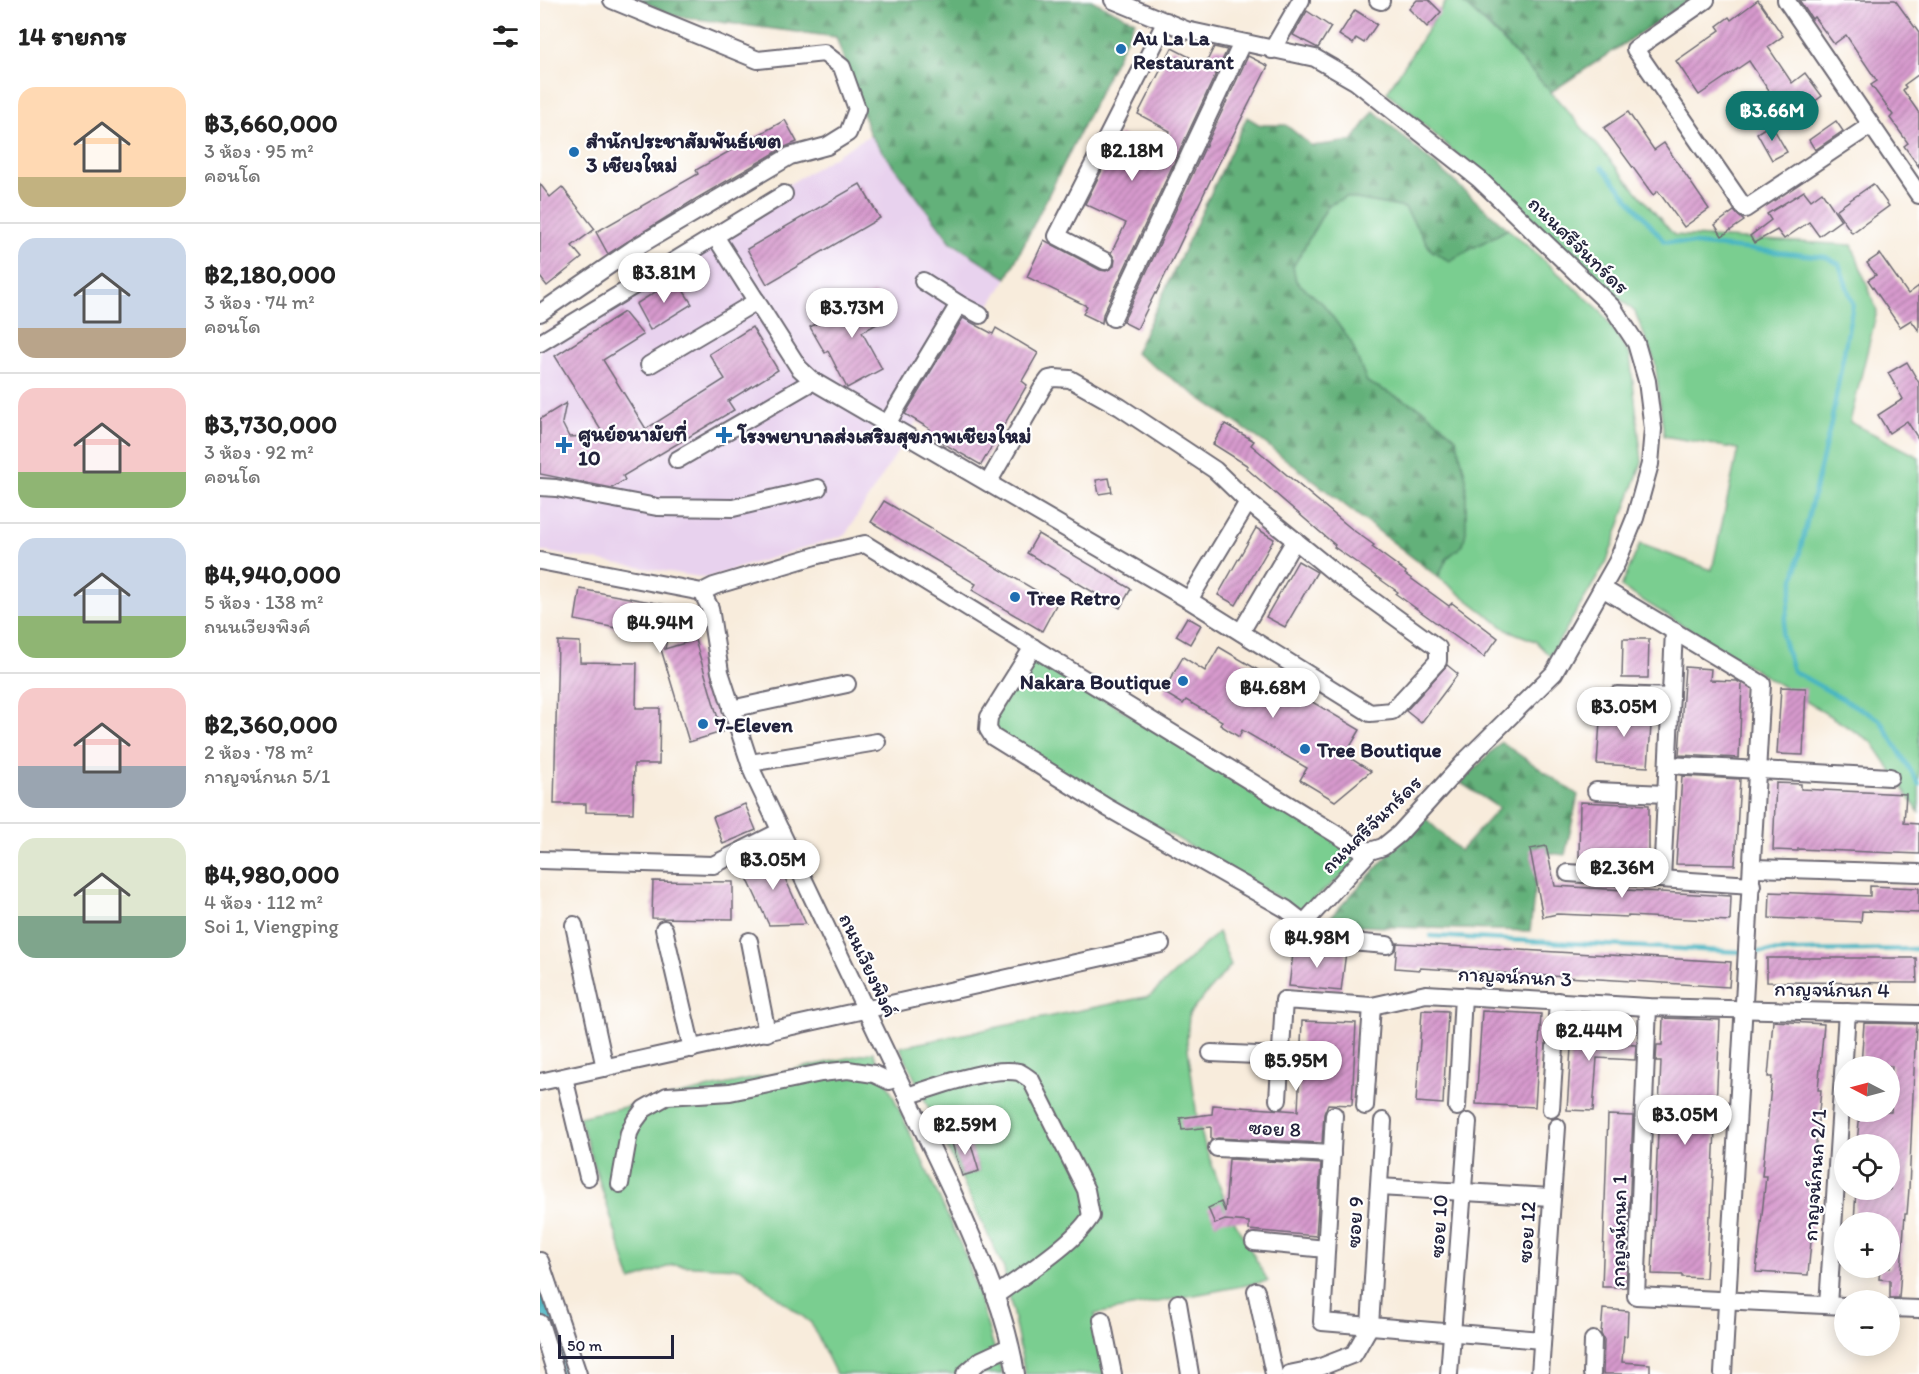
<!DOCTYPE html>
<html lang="th">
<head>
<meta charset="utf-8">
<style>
	:root { --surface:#fff; --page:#f2f2f2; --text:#222; --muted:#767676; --line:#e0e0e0; --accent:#0f766e }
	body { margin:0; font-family:Itim,"Playpen Sans Thai",sans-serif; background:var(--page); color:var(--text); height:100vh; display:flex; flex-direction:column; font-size:22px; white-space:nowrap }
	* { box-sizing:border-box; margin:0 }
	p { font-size:20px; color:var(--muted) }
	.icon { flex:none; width:33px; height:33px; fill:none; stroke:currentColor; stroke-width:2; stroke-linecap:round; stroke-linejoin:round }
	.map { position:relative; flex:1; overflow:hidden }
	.details { display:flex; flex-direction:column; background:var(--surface); width:540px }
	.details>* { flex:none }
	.needle { width:39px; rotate:276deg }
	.fabs { position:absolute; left:1294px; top:1056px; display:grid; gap:12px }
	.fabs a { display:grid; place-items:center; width:66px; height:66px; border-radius:50%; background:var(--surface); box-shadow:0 3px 15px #0003; font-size:30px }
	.scale { position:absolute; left:18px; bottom:15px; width:116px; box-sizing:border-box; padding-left:6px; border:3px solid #22223b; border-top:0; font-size:16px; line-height:21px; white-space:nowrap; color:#22223b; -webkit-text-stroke:4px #fff; paint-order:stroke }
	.price { position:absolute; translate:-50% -51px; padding:0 14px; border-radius:21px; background:#fff; color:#222; font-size:20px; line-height:39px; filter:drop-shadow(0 2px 3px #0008) }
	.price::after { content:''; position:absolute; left:50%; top:36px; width:18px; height:14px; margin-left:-9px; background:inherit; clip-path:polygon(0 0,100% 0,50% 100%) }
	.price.on { background:var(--accent); color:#fff }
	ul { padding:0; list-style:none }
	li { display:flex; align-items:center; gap:18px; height:150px; padding:0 18px }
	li+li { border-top:2px solid var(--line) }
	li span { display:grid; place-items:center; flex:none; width:168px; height:120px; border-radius:18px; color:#555 }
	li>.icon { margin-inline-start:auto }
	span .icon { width:72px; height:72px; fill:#fffc; stroke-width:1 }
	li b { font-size:26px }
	h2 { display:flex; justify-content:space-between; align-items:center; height:72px; padding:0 18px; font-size:26px }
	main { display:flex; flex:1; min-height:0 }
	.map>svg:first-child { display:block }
</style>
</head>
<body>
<main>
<section class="details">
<h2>14 รายการ<svg class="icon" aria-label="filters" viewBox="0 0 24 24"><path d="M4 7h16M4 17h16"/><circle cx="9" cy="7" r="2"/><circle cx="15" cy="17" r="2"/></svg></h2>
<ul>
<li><span style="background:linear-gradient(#ffd9b3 75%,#c2b280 0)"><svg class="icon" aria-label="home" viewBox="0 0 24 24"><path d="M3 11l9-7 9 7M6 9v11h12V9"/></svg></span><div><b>฿3,660,000</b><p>3 ห้อง · 95 m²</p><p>คอนโด</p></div></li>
<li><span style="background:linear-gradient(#c9d6e8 75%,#b9a48a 0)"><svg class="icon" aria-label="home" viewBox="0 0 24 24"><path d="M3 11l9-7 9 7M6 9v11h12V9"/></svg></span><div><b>฿2,180,000</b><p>3 ห้อง · 74 m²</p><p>คอนโด</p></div></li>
<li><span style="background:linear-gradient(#f6c9c9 70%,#8fb573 0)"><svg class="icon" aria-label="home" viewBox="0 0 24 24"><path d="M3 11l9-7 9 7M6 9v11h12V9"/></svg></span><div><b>฿3,730,000</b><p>3 ห้อง · 92 m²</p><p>คอนโด</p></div></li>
<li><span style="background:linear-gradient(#c9d6e8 65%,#8fb573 0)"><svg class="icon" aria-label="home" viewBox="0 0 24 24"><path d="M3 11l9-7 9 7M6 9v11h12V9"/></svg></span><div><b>฿4,940,000</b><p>5 ห้อง · 138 m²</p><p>ถนนเวียงพิงค์</p></div></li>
<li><span style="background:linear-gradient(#f6c9c9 65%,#9aa5b1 0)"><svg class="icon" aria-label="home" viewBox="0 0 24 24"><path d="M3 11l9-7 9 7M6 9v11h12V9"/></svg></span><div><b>฿2,360,000</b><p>2 ห้อง · 78 m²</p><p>กาญจน์กนก 5/1</p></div></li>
<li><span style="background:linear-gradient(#dfe7d0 65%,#7fa58c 0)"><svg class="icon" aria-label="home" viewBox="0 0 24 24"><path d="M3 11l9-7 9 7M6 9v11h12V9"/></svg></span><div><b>฿4,980,000</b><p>4 ห้อง · 112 m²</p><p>Soi 1, Viengping</p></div></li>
</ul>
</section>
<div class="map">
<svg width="1379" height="1374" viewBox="0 0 1379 1374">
	<defs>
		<pattern id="forest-firs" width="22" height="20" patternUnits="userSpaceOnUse" patternTransform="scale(1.5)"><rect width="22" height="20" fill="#63b17a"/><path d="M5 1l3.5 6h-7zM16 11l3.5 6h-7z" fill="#519065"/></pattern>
		<pattern id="water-ripples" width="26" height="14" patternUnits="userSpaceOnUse" patternTransform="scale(1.5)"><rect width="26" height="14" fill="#47b5c2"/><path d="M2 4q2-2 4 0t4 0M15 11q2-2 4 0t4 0" fill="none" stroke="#3b939f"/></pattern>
		<pattern id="building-hatch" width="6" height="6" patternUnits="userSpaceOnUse" patternTransform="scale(1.5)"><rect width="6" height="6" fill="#d79acd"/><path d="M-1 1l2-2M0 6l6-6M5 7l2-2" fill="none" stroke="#ae7da8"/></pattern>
	</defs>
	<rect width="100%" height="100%" fill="#fff"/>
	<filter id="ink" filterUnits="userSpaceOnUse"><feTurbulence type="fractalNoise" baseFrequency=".0167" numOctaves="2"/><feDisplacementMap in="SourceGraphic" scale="12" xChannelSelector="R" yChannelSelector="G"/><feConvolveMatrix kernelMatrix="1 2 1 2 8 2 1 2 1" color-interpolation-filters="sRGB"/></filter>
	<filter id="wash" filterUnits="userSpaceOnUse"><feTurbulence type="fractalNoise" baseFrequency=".008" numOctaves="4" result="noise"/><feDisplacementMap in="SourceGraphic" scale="24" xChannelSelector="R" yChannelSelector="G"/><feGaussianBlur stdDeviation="1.35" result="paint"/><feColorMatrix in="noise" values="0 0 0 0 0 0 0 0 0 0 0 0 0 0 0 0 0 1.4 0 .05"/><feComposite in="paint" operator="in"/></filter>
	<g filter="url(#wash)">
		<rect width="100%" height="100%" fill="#f8ecdc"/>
		<polygon fill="#e8d2ee" points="330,135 411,242 467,278 305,535 166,578 0,551 0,335"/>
		<g fill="#7ace90" stroke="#4e7866" stroke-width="1.5" fill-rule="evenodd">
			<path d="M907,0H920C998,71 1065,155 1134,235L1312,245L1337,311L1310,422L1379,457V812L1332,742L1081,587L1100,544L1172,570L1198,449L1124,436L1115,362L1095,312L847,92Z"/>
			<polygon points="806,197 865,208 891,250 909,261 968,229 1061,311 1090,356 1102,462 1067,561 1010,656 995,641 967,630 898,577 907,558 923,545 884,410 827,382 811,342 783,304 756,281 753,267 788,206"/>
			<polygon points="494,656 817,854 814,866 760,910 456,733 454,718"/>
			<path d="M678,932L691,965L649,1014L647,1041L657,1117L665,1146L690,1213L728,1281L555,1314L566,1374H485L464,1269L360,1047L610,996ZM427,1135L439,1171L423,1176L411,1141Z"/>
			<polygon points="333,1052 428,1261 462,1374 296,1374 271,1323 200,1268 132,1265 91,1281 39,1117"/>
		</g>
		<g fill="url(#forest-firs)" stroke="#426a5a" stroke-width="1.5">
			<polygon points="100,0 551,0 595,21 467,278 411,242 330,135 296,37 134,16"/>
			<polygon points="920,0 1150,0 1011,92 951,28"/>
			<polygon points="834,111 968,229 909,261 891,250 865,208 806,197 788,205 753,267 756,281 783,304 811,342 827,382 884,410 916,438 926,478 926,532 923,545 907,558 898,577 722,441 595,353 707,117 720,125 746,125 772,146 812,141"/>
			<polygon points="961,742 1038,795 1025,855 999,852 990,931 783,925 884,817 920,851 959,808 921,783"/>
		</g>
		<polygon fill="url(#water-ripples)" stroke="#346c7e" stroke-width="1.5" points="0,1272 33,1374 19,1374 18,1371 0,1314"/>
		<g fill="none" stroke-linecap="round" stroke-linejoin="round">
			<g stroke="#47b5c2" stroke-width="4.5">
				<polyline points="1062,167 1124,241 1286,257 1299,264 1313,304 1291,423 1261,547 1242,635 1253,671 1340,720 1379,784"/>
				<polyline points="891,936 1202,952"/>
				<polyline points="1211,952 1379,949"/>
			</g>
		</g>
		<g id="blocks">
			<g fill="url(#building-hatch)">
				<polygon points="877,0 889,0 901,12 887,27 869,9"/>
				<polygon points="1218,0 1243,36 1228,47 1252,83 1265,73 1282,96 1246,122 1230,99 1233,97 1209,61 1159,95 1136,61 1180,30 1177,26 1189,17 1191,20"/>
				<polygon points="1259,0 1355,0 1379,33 1379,74 1364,85 1366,87 1363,90 1379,113 1379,167 1364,146 1368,143 1350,118 1353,115 1331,85 1337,81 1306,35 1294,44 1274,17 1272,19"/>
				<polygon points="815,10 837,24 824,43 816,38 813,44 799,35"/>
				<polygon points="767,11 791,27 778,48 753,35"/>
				<polygon points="674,47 687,50 563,314 562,323 543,314 547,306 487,277 504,240 560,270 566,271 574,266 575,260 571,253 586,223 545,204 580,134 620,152 630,131 598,114 632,48 665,65"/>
				<polygon points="708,56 728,66 669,183 616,294 615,293 597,329 583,322"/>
				<polygon points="1088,112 1114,150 1124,143 1169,209 1144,227 1118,191 1113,195 1064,128"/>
				<polygon points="245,120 257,142 245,147 154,200 68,254 56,232 158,174 156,170"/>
				<polygon points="1296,121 1303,131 1275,150 1269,140"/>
				<polygon points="1231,124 1247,152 1232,160 1217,133"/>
				<polygon points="0,184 10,197 22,187 55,229 32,246 42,258 7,286 0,277"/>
				<polygon points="320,184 340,218 227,284 207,249"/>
				<polygon points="1333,184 1349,206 1312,233 1296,210"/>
				<polygon points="1264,191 1271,200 1282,192 1301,220 1279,236 1269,222 1244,239 1237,230 1214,243 1210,236 1231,220 1227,214"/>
				<polygon points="1194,211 1204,221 1182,236 1175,225"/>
				<polygon points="1340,254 1368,294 1379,286 1379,331 1371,320 1360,327 1328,280 1336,275 1327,263"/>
				<polygon points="136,279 152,304 110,330 96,304"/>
				<polygon points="334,292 348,318 322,332 342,369 307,388 288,351 285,353 270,327"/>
				<polygon points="84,312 103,335 63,360 106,429 185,379 169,354 212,327 238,370 188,401 194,410 83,476 85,480 72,488 0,474 0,419 26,403 22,423 29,437 64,435 15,356"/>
				<polygon points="423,318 453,334 456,328 498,353 482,381 487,385 441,465 387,434 390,429 365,414"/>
				<polygon points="1367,362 1379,383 1379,440 1367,421 1349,433 1338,415 1363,399 1348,373"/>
				<polygon points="685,424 714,441 711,445 813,530 834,545 832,547 866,572 865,574 909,606 912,603 958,638 944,657 856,594 858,592 820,565 794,547 795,545 706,468 708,466 673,444"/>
				<polygon points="569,478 572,492 559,494 556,480"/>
				<polygon points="344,501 517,603 502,631 432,590 436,584 331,522"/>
				<polygon points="716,528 734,539 696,605 678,595"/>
				<polygon points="498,534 591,589 580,608 487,553"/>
				<polygon points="758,561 777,572 745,627 726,617"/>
				<polygon points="40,589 133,606 125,649 155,640 182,732 149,742 117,636 35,620"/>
				<polygon points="647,617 661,625 650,644 636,636"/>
				<polygon points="1083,639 1109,639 1108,678 1082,678"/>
				<polygon points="18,641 40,642 40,662 97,663 96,708 120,708 119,764 94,764 93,813 46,812 46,804 14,804"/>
				<polygon points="679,647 820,730 805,755 831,771 795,801 760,780 767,768 702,730 699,737 680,725 682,721 646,700 643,704 623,692 643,657 665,671"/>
				<polygon points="907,665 918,674 881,723 866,711"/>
				<polygon points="1145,667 1171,669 1170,680 1197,681 1202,684 1199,758 1139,755"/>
				<polygon points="1241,687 1266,688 1263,755 1237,754"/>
				<polygon points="1061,708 1112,712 1108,767 1057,764"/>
				<polygon points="1142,776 1200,779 1195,865 1136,864"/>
				<polygon points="1236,783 1261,784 1261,789 1366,794 1364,823 1379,824 1379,854 1258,849 1258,851 1233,850"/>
				<polygon points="1040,802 1109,805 1109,860 1039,857"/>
				<polygon points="205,804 216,830 183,844 173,817"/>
				<polygon points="1006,846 1015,886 1191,896 1190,921 1088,916 1088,917 1017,914 1003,917 990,849"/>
				<polygon points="232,850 266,924 229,925 201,865"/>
				<polygon points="113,881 193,882 193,919 112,918"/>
				<polygon points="1330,886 1379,888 1379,913 1322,911 1321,922 1229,918 1230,892 1330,896"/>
				<polygon points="857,943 1191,962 1189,987 880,968 880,970 855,968"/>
				<polygon points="754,946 760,948 806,952 801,991 749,986"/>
				<polygon points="1227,958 1376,958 1377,983 1227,982"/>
				<polygon points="882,1010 908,1011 903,1104 876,1102"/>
				<polygon points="942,1011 1001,1014 995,1107 936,1104"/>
				<polygon points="1033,1017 1059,1018 1057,1043 1096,1045 1095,1060 1057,1058 1053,1111 1027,1110"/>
				<polygon points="1123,1018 1180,1020 1171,1216 1169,1216 1166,1278 1142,1277 1142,1275 1112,1274 1121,1061 1116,1061 1117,1045 1122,1045"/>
				<polygon points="762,1021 816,1023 812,1105 788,1104 784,1114 782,1143 678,1138 671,1140 671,1127 642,1130 640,1118 672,1114 673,1105 758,1111"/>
				<polygon points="1233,1021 1284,1024 1278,1090 1281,1090 1272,1185 1276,1186 1268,1275 1216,1272 1226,1176 1222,1176 1232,1077 1228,1077"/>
				<polygon points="1324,1023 1376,1024 1369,1189 1367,1214 1365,1214 1359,1298 1350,1298 1350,1280 1339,1279 1340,1268 1350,1268 1350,1222 1314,1222 1316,1190 1350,1190 1350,1144 1317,1143 1320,1112 1351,1112 1353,1081 1351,1080 1352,1066 1321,1066"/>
				<polygon points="1068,1115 1093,1116 1086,1287 1062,1287"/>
				<polygon points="428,1135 439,1171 422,1176 411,1140"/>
				<polygon points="689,1159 781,1164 776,1236 709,1230 709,1222 685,1220 675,1224 668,1208 681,1202 685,1212"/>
				<polygon points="1063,1309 1088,1311 1087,1336 1084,1335 1082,1362 1110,1364 1110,1374 1063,1374 1064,1340 1061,1334"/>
			</g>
		</g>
	</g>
	<g filter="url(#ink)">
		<use href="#blocks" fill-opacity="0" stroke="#6d6973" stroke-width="1.5"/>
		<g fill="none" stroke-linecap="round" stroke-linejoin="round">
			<defs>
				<g id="minor">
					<polyline points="573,0 646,30 775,58 815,81 939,179 1073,308 1096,343 1107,381 1113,429 1110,464 1095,518 1077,562 1014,673 927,759 859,834 843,847 830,851 764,923"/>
					<polyline points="838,0 841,1"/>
					<polyline points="1166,0 1095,49 1205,209 1331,125"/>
					<polyline points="1246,0 1379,195"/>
					<polyline points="732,50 761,0"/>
					<polyline points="175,236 259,368 273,381 649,600 830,713 852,711 898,661 898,648 795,573 708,502 675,470 580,407 530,379 514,378 509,379 503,387 448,483"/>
					<polyline points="565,261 517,236 626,21"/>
					<polyline points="383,281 419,304 440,315"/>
					<polyline points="0,313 93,249 250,156 287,146 308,133 317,109 302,67 284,53 218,60 72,0"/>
					<polyline points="573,318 702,43"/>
					<polyline points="0,343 244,194"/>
					<polyline points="109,365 217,301"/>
					<polyline points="347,424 419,304"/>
					<polyline points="137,460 273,381"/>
					<polyline points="0,487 16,488 117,507 193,508 278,488"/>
					<path d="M0,561L162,592L170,608L180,672L213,773L412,1191C438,1250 466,1310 476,1374"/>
					<polyline points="1062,588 1222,684 1183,1374"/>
					<polyline points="162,592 174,586 278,555 325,544 817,847 830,851"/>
					<polyline points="649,600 708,502"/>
					<polyline points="701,632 755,540"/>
					<polyline points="493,647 449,717 448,729 453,737 568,808 746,909 764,923"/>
					<polyline points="1077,695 1131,697"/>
					<polyline points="191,709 307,684"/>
					<polyline points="210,763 337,742"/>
					<polyline points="1128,765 1350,777"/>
					<polyline points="1056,791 1126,794"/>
					<polyline points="0,860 173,865 241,831"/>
					<polyline points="1213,868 1379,873"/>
					<polyline points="1028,873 1212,885"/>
					<polyline points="1122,879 1134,631"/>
					<polyline points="764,923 761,938 847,945"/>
					<polyline points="34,925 65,1068"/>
					<polyline points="124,929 152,1049"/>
					<polyline points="209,941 227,1033"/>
					<polyline points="1108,1007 1096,1296 1305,1306"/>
					<polyline points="671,1053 741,1056"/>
					<polyline points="24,1077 48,1177"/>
					<polyline points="0,1082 621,944"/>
					<path d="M367,1096C396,1087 449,1066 479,1072C483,1074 487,1077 491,1080L546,1190L551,1216C534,1244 482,1276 455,1296"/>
					<polyline points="738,1100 744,1000 832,1006 886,994 1108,1007 1379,1014"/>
					<polyline points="825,1106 832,1006"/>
					<polyline points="917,1107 923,996"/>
					<polyline points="1011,1109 1018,1001"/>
					<polyline points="794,1115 782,1322 1002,1340"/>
					<polyline points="677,1148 792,1154"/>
					<polyline points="80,1184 89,1133 95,1121 104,1109 127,1096 190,1092 281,1073 308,1070 334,1074 349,1081 358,1078"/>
					<polyline points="839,1187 1011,1197"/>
					<polyline points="714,1242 786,1249"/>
					<polyline points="0,1261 38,1374"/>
					<polyline points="716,1291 734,1374"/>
					<polyline points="638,1303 650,1374"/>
					<polyline points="1288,1305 1307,1012"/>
					<polyline points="1350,1308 1379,1309"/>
					<polyline points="562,1320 573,1374"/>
					<polyline points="0,1323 16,1374"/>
					<polyline points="425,1374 441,1360 469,1347"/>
					<polyline points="749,1374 778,1368 814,1354 830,1326 843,1121"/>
					<polyline points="909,1374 928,1122"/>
					<polyline points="1000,1374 1017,1127"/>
					<polyline points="1052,1374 1053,1340"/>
				</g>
			</defs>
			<use href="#minor" stroke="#6d6973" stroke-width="20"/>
			<use href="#minor" stroke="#fff" stroke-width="16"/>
		</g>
	</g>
	<g fill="#1f6fb2" stroke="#fff" stroke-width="2">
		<circle cx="581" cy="49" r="6"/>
		<circle cx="34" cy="152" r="6"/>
		<path d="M181 426h6v6h6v6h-6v6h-6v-6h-6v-6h6z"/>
		<path d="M21 436h6v6h6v6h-6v6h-6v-6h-6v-6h6z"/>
		<circle cx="475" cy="597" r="6"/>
		<circle cx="643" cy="681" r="6"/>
		<circle cx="163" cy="724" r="6"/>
		<circle cx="765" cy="749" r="6"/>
	</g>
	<g text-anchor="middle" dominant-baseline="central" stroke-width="4.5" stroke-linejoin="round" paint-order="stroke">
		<g font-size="21" font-weight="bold" fill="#22223b" stroke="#fff" text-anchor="start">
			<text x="593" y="37">Au La La<tspan x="593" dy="24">Restaurant</tspan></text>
			<text x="46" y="140">สำนักประชาสัมพันธ์เขต<tspan x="46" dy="24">3 เชียงใหม่</tspan></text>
			<text x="38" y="433">ศูนย์อนามัยที่<tspan x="38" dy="24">10</tspan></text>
			<text x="198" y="435">โรงพยาบาลส่งเสริมสุขภาพเชียงใหม่</text>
			<text x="487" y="597">Tree Retro</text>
			<text x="631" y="681" text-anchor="end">Nakara Boutique</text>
			<text x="175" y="724">7-Eleven</text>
			<text x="777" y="749">Tree Boutique</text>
		</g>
		<g font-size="21" fill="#22223b" stroke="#fff">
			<text transform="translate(1039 245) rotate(44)">ถนนศรีจันทร์ดร</text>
			<text transform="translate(831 824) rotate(-44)">ถนนศรีจันทร์ดร</text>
			<text transform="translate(329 965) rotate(65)">ถนนเวียงพิงค์</text>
			<text transform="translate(975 976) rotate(3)">กาญจน์กนก 3</text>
			<text transform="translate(1292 989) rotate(1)">กาญจน์กนก 4</text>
			<text transform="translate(735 1128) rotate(3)">ซอย 8</text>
			<text transform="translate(1274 1175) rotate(-86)">กาญจน์กนก 2/1</text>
			<text transform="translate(814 1222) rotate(-86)">ซอย 9</text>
			<text transform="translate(898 1226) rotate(-86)">ซอย 10</text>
			<text transform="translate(1078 1231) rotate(-89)">กาญจน์กนก 1</text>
			<text transform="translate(986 1232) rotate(-86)">ซอย 12</text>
		</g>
	</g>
</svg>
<div class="fabs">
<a><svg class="needle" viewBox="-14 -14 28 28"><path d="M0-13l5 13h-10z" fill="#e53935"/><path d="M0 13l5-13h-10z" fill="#767676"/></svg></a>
<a><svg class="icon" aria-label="locate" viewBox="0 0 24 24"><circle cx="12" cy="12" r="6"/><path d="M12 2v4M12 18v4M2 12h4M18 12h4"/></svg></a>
<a>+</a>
<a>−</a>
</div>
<div class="scale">50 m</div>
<b class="price on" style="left:1232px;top:142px">฿3.66M</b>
<b class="price" style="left:592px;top:182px">฿2.18M</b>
<b class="price" style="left:124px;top:304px">฿3.81M</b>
<b class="price" style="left:312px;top:339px">฿3.73M</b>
<b class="price" style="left:120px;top:654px">฿4.94M</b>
<b class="price" style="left:733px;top:719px">฿4.68M</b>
<b class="price" style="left:1084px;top:738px">฿3.05M</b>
<b class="price" style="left:233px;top:891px">฿3.05M</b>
<b class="price" style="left:1082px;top:899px">฿2.36M</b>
<b class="price" style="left:777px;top:969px">฿4.98M</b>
<b class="price" style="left:1049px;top:1062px">฿2.44M</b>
<b class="price" style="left:756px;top:1092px">฿5.95M</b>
<b class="price" style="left:1145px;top:1146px">฿3.05M</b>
<b class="price" style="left:425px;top:1156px">฿2.59M</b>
</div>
</main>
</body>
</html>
